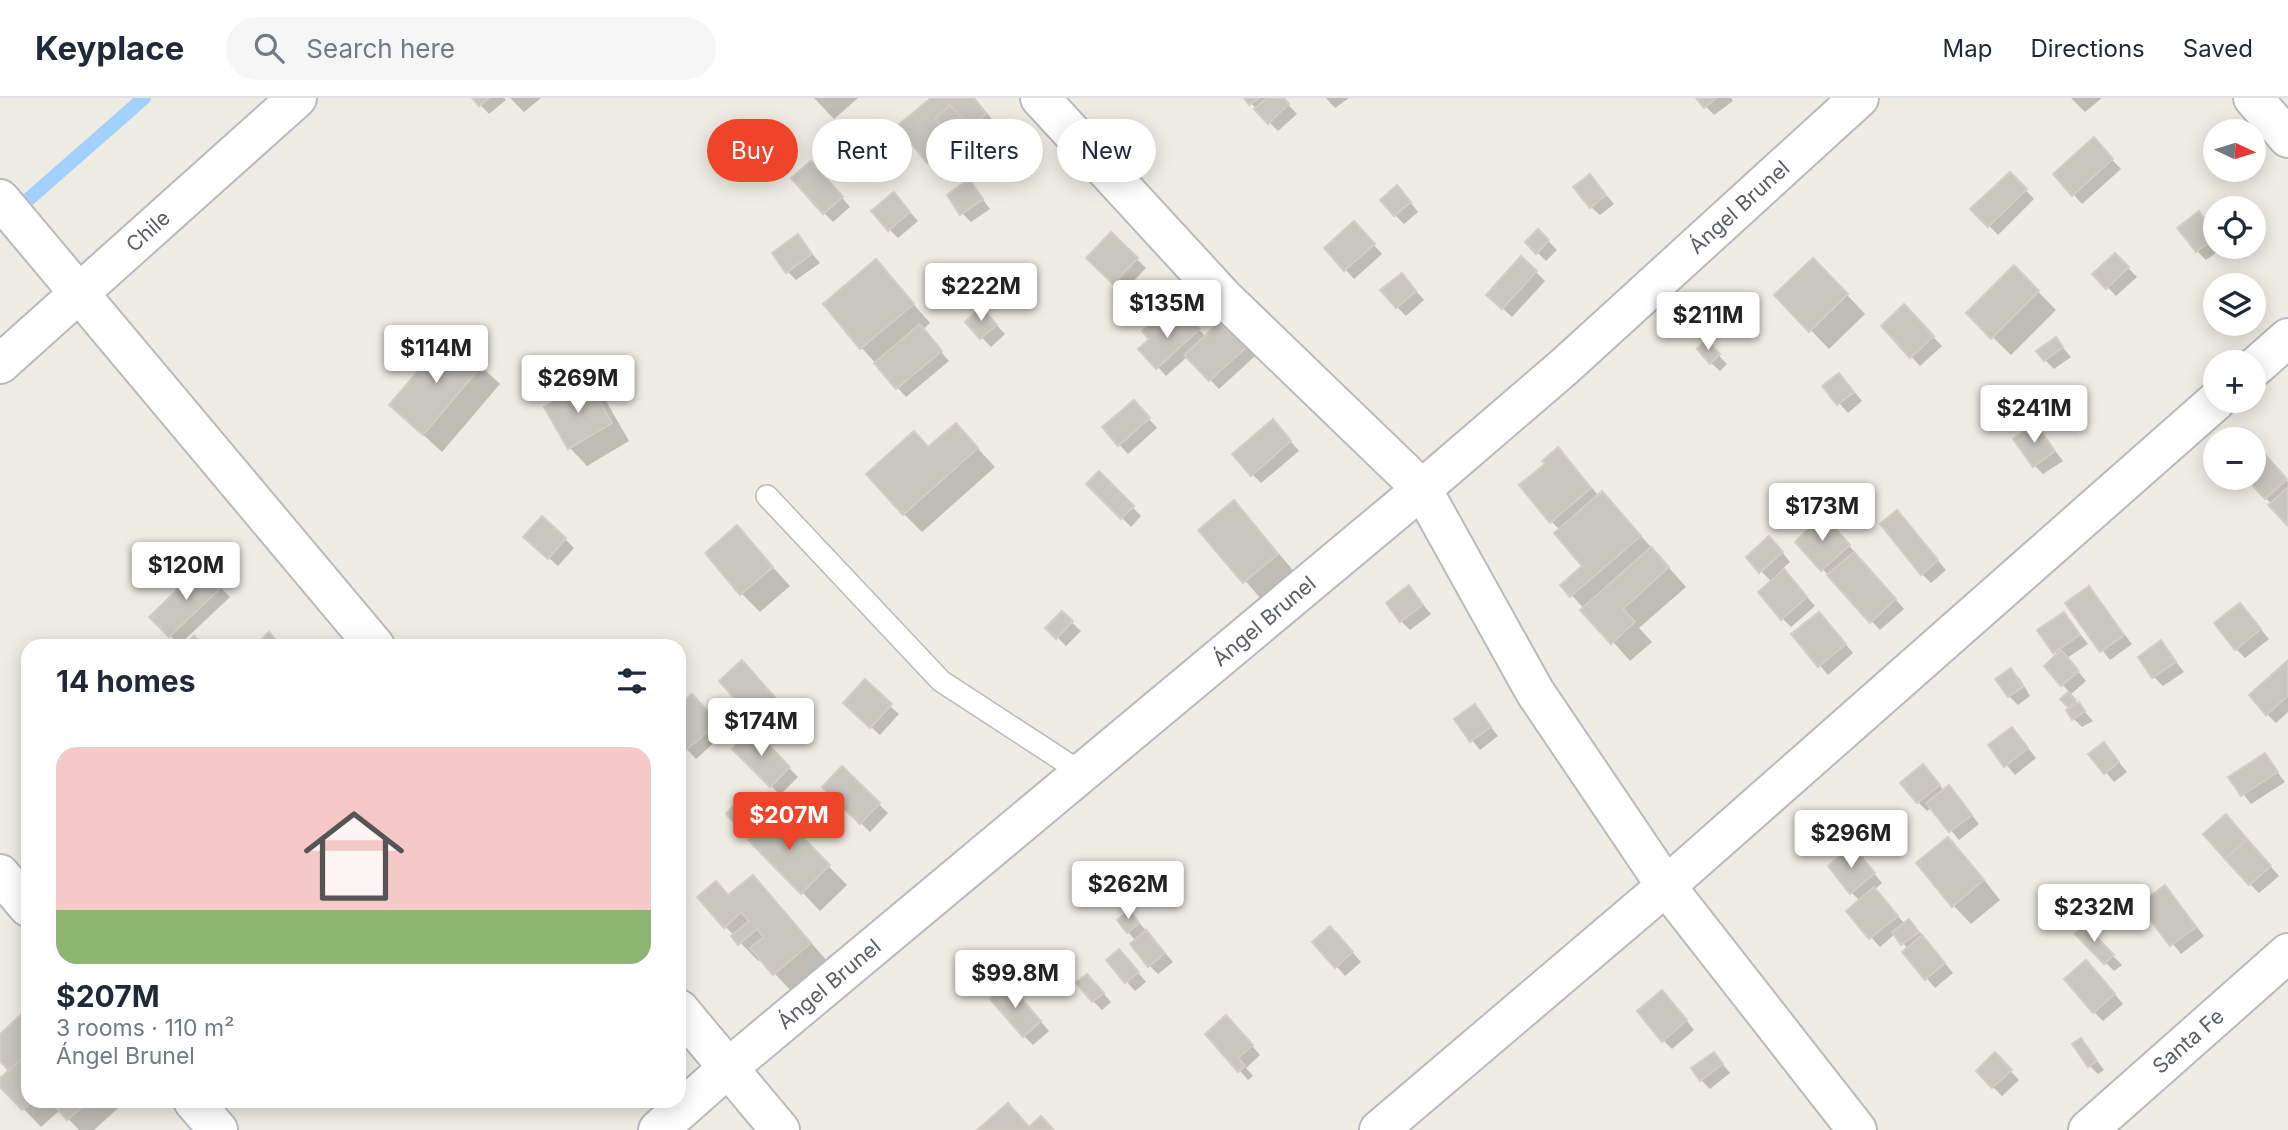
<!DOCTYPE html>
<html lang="en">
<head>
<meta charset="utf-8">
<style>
	:root { --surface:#fff; --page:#f6f6f7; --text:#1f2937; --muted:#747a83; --line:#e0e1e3; --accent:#ed442a }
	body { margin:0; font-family:Inter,sans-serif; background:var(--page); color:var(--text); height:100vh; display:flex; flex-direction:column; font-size:26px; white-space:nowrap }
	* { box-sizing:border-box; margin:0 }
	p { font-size:23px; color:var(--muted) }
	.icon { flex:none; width:38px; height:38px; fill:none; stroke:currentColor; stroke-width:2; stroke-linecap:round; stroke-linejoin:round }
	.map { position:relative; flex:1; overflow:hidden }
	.panel { position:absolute; left:21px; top:541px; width:665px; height:469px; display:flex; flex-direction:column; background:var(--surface); border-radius:21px; box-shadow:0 4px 18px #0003 }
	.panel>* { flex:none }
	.guide { position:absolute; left:707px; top:21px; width:665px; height:63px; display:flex; gap:14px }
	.needle { width:46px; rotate:94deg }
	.tools { position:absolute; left:2203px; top:21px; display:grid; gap:14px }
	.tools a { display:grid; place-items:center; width:63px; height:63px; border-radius:50%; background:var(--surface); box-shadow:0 4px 18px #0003; font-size:35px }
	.price { position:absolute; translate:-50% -60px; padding:0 16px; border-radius:7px; background:#fff; color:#222; font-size:23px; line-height:46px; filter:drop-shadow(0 2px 4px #0008) }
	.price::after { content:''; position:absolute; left:50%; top:42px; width:21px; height:16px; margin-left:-10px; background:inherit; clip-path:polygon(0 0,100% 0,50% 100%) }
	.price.current { background:var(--accent); color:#fff }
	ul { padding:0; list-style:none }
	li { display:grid; align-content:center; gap:14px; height:371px; padding:0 35px }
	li+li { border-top:2px solid var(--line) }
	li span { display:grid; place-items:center; height:217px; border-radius:21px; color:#555 }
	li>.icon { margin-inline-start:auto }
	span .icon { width:126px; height:126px; fill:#fffc; stroke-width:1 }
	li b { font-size:30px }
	h2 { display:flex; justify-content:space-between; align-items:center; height:84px; padding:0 35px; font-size:30px }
	.pill { padding:0 24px; border-radius:32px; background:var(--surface); box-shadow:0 4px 18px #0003; font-size:24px; line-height:63px }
	.pill.current { background:var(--accent); color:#fff }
	header { display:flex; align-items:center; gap:42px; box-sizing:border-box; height:98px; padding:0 35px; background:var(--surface); border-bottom:2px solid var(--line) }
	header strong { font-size:33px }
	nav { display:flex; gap:38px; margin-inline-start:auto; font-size:24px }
	.search { width:490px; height:63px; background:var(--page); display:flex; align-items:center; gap:18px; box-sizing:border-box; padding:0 24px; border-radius:38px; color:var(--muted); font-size:26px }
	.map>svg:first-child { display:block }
</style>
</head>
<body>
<header>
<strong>Keyplace</strong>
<div class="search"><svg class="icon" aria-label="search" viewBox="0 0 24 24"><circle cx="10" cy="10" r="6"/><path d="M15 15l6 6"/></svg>Search here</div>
<nav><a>Map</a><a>Directions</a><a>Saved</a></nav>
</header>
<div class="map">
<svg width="2288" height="1032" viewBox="0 0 2288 1032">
	<rect width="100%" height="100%" fill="#eeece3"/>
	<g fill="#0003">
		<polygon points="474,0 504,0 506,2 489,16"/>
		<polygon points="510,0 541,0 524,14"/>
		<polygon points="814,0 858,0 834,21"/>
		<polygon points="934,0 975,0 1003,35 947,82 900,29"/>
		<polygon points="1246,0 1282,0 1297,16 1278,33"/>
		<polygon points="1326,0 1349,0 1335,10"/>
		<polygon points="1698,0 1731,0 1733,3 1714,17"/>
		<polygon points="2071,0 2102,0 2085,14"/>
		<polygon points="2102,51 2121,71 2082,106 2056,76"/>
		<polygon points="820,74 850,109 833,124 824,115"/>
		<polygon points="2010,76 2034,101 1998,137 1973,111"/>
		<polygon points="1590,78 1614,106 1600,117 1591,109"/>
		<polygon points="969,83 990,111 971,124 962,115"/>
		<polygon points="894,96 918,123 898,140 889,131"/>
		<polygon points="1406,99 1418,114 1404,126 1395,117"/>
		<polygon points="2199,116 2216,135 2216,149 2224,149 2206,162 2197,153"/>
		<polygon points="1538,133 1557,152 1546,163 1527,144"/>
		<polygon points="1362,134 1382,156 1354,181 1326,150"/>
		<polygon points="1111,136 1146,170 1123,194 1088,159"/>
		<polygon points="798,139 820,165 796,182 787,173"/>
		<polygon points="2115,157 2137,179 2116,198 2095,176"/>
		<polygon points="876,164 930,225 922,232 949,263 906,299 861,249"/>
		<polygon points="2014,169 2056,212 2011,257 1968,215"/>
		<polygon points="1536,174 1545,183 1512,219 1498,206"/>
		<polygon points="1402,177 1424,202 1406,218 1397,209"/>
		<polygon points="1831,180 1865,216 1829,251 1777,197"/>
		<polygon points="1904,209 1942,248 1920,268 1883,228"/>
		<polygon points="1186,218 1206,239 1232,232 1255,258 1219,291 1188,258 1166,278 1158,269 1165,237"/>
		<polygon points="990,220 1005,236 991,249 967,224"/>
		<polygon points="449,239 500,286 442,354 391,307"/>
		<polygon points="2055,241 2071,259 2054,271 2045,262"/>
		<polygon points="1706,244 1727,266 1720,273 1711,265"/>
		<polygon points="587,285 606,303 629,343 587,368 569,349"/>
		<polygon points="1848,286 1862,303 1848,315 1825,289"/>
		<polygon points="1142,313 1157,330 1128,356 1104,330"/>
		<polygon points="956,327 995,369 922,434 904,416 929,350"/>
		<polygon points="2035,327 2063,363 2043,376 2034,367"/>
		<polygon points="1282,333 1299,353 1261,385 1252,376"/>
		<polygon points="1558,351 1599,398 1602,396 1620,414 1686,489 1639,530 1652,544 1630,563 1563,487 1584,468 1560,432 1551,423 1547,366"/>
		<polygon points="2254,363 2270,365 2288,384 2288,425 2248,380 2254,380"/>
		<polygon points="1099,375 1141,418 1131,429 1089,386"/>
		<polygon points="1234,405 1252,423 1295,475 1262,502 1201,432"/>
		<polygon points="1897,414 1946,472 1931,485 1922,476"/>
		<polygon points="1832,428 1904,511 1880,532 1797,444"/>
		<polygon points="737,430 790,488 760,514 741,495"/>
		<polygon points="565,441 574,450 558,468 535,448"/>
		<polygon points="1778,449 1790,464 1782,471 1815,508 1791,529 1782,520 1772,484 1761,473"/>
		<polygon points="202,470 230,499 179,547 152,519"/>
		<polygon points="1409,490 1431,516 1410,532 1401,523"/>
		<polygon points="2089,490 2132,546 2110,562 2067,506"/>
		<polygon points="2240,507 2269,541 2245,560 2236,551"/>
		<polygon points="1062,515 1081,533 1066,548 1048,530"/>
		<polygon points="2064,516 2088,546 2067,560 2086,583 2070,597 2093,623 2082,629 2073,620 2072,610 2063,601 2070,595 2046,568 2058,558 2040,533"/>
		<polygon points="1828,525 1853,555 1828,577 1794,537"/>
		<polygon points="2161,545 2184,574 2163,588 2154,579"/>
		<polygon points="2288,565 2288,614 2276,625 2267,616"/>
		<polygon points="2011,572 2020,581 2030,598 2018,607 2009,598"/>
		<polygon points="750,573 786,614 766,632 722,583"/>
		<polygon points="701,607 725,635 696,661 679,643 679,609"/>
		<polygon points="890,608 899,616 880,637 855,614"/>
		<polygon points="1475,609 1498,638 1480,652 1456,622"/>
		<polygon points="2012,631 2036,660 2015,677 1990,647"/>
		<polygon points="753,633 798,679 780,697 735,651"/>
		<polygon points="2104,646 2127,674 2114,684 2091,656"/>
		<polygon points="2264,657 2285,684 2251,706 2231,680"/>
		<polygon points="842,670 888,715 870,734 824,689"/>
		<polygon points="1932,677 1944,693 1957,699 1979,726 1959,742 1932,709 1927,713 1918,704"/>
		<polygon points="739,704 764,729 777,716 847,787 820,813 728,716"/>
		<polygon points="2234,727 2279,778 2259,795 2250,786"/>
		<polygon points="1948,741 1966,759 2000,802 1971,826 1953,807"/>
		<polygon points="1861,759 1882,785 1874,792 1905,826 1909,823 1918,832 1953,875 1935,890 1904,854 1908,851 1895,836 1880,849 1848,813 1860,803 1851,794"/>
		<polygon points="753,779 828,864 792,894 761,861 758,863 725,828"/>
		<polygon points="2174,799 2204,838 2181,856 2142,807"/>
		<polygon points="1130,814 1173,864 1158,876 1150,868 1136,843 1128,834"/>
		<polygon points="2084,829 2122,867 2114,873 2077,836"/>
		<polygon points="1339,839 1361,864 1345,878 1315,844"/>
		<polygon points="1108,862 1128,863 1146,884 1135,893"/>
		<polygon points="2095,873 2123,906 2103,923 2094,914"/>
		<polygon points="1096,887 1111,904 1102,912 1093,903"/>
		<polygon points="1017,896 1049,933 1033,947 1024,938"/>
		<polygon points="1671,903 1694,932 1672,951 1663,942"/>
		<polygon points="28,913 28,1003 126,1003 94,1032 79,1032 60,1012 41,1029 0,986 0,983 11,973 0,960 0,938"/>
		<polygon points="1235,928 1260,957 1246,970 1253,978 1248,982 1208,936"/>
		<polygon points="2081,942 2104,972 2098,976 2090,968"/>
		<polygon points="1714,956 1730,975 1710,991 1701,982"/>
		<polygon points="1995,957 2019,982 2002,998 1993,989"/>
	</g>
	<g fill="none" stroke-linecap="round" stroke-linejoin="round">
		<polyline stroke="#a2d1ff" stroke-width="14" points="14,114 144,0"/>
	</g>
	<g fill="#c9c6c0" stroke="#d3cec1" stroke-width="2">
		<polygon points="472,0 489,0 479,8"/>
		<polygon points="931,0 974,0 986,16 927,65 897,28"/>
		<polygon points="1244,0 1259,0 1249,7"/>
		<polygon points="1267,0 1284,0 1289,6 1268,26 1254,11"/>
		<polygon points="1696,0 1716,0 1704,10"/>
		<polygon points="950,7 967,25 952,39 935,21"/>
		<polygon points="2094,39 2113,61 2072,98 2053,76"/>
		<polygon points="811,63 843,99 823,116 791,80"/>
		<polygon points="2010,74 2027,91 1988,129 1970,111"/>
		<polygon points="1590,76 1606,97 1590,110 1573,89"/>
		<polygon points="969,81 983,101 960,117 947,97"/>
		<polygon points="1397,87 1411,104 1394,118 1380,102"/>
		<polygon points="894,94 910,114 888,133 871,113"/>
		<polygon points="2199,113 2216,140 2196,154 2177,130"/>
		<polygon points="1354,123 1375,146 1344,173 1324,150"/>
		<polygon points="1538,131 1549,142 1536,156 1525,144"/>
		<polygon points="1111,134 1138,160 1113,186 1086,160"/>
		<polygon points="798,136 812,156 786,175 772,155"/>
		<polygon points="2115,155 2129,169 2106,191 2092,176"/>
		<polygon points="1521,158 1537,173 1502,211 1486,197"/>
		<polygon points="1813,160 1848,196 1809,234 1774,197"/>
		<polygon points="876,161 914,206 860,251 823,206"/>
		<polygon points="2014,167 2039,193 1991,241 1966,215"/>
		<polygon points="1402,175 1416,193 1396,210 1380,192"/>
		<polygon points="1904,206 1934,238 1910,260 1881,228"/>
		<polygon points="981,209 997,227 980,241 965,224"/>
		<polygon points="1186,215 1200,231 1156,271 1138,251 1149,241 1142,233 1154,223 1165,235"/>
		<polygon points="1223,221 1248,248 1209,283 1184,257"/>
		<polygon points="920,226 942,253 896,291 874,265"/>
		<polygon points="449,237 483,266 423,337 389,307"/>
		<polygon points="2056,239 2063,249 2044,263 2036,253"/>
		<polygon points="1706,242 1720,256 1710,266 1697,251"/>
		<polygon points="1839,275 1854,294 1837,307 1822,288"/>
		<polygon points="588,283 612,325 568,351 544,309"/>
		<polygon points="1134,302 1150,320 1118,348 1102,329"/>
		<polygon points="1273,321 1291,343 1251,378 1232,356"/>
		<polygon points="956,325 978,350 903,417 866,376 914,333 928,349"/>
		<polygon points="2035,325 2055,353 2033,369 2013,341"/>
		<polygon points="1558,349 1591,390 1550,425 1519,387 1545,366 1542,363"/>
		<polygon points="2262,353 2287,381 2265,401 2246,380 2254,380 2254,360"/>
		<polygon points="1099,373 1134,408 1121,421 1086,386"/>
		<polygon points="2288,389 2288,426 2287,427 2268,407"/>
		<polygon points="1602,393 1641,438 1570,499 1560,487 1582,468 1554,435"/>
		<polygon points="1234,402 1278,456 1243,485 1198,432"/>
		<polygon points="1897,412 1938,462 1921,477 1880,426"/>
		<polygon points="1823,417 1850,447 1821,473 1795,444"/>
		<polygon points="542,418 566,440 548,461 523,439"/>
		<polygon points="737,427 773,469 740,497 705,455"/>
		<polygon points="1769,438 1783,454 1759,475 1746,459"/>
		<polygon points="1651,449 1669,469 1623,511 1635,524 1611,546 1580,512"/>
		<polygon points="1854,454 1896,501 1870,525 1827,477"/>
		<polygon points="202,468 222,489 169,539 149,519"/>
		<polygon points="1784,471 1807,499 1781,522 1758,494"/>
		<polygon points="1409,487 1423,507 1400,524 1386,505"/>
		<polygon points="2089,488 2124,537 2100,554 2065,505"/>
		<polygon points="2240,505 2261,531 2235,552 2214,525"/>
		<polygon points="1062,513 1073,523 1056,541 1045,530"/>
		<polygon points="1819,514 1846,546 1818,569 1791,536"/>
		<polygon points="2064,514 2080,537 2053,555 2037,532"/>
		<polygon points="269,534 281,548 255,548"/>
		<polygon points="194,538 203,548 184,548"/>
		<polygon points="2161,542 2176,564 2152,580 2138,559"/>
		<polygon points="2061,552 2079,573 2061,588 2044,568"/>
		<polygon points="742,562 779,604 756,624 719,583"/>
		<polygon points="2288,562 2288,598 2266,617 2249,597"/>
		<polygon points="2011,570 2023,589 2008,599 1995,581"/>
		<polygon points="865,581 892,606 870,630 843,605"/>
		<polygon points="2068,594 2076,602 2069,610 2060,601"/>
		<polygon points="692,596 718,625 685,653 679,646 679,607"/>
		<polygon points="2079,604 2085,613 2072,622 2066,612"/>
		<polygon points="1475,606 1491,629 1470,644 1454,621"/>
		<polygon points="2012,629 2028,650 2004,669 1988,647"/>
		<polygon points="753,631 790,669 770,689 732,651"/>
		<polygon points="2104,644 2119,664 2104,676 2088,656"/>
		<polygon points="2265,655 2278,674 2241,698 2228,679"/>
		<polygon points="1923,666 1940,687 1917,705 1900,685"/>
		<polygon points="842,668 880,705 860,726 822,689"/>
		<polygon points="1949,687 1972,717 1949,734 1926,705"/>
		<polygon points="739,702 758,720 743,734 726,716"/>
		<polygon points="777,713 830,767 801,796 748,742"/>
		<polygon points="2226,716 2247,741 2225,761 2203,736"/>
		<polygon points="1948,739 1984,782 1952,809 1916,765"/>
		<polygon points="2247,741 2271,768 2249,787 2225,761"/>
		<polygon points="1852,748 1875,775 1850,796 1828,768"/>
		<polygon points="753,777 811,845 773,877 750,850 764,839 757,831 738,847 731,838 749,823 741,814 724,830 697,799 716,783 728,797"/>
		<polygon points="2165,787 2196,829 2170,848 2139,807"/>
		<polygon points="1874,789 1898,818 1869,841 1846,813"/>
		<polygon points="1130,812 1139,825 1127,835 1117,822"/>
		<polygon points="1909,821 1919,834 1901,847 1892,834"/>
		<polygon points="2085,827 2114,857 2104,866 2075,836"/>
		<polygon points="1330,828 1353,854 1335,870 1312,844"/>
		<polygon points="1146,832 1165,855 1148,869 1130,846"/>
		<polygon points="1922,837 1945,865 1925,882 1902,854"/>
		<polygon points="1119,851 1139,874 1125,885 1106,862"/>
		<polygon points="2086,862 2115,896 2093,915 2064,881"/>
		<polygon points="1087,876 1104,895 1092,904 1076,885"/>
		<polygon points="1008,885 1041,923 1023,939 990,901"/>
		<polygon points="1662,892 1687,922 1662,944 1637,913"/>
		<polygon points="28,910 28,955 9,973 0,963 0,936"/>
		<polygon points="1226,917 1253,947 1238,960 1245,968 1238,974 1205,936"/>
		<polygon points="2081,940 2097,963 2088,969 2072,946"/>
		<polygon points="1714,954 1723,966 1700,983 1691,970"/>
		<polygon points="1995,954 2012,972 1992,990 1976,973"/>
		<polygon points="28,955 28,1003 33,1003 22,1012 0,989 0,980"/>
		<polygon points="50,1003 89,1003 67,1022"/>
		<polygon points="1008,1005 1029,1029 1041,1018 1054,1032 977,1032"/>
	</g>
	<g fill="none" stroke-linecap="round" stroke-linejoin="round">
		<defs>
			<polyline id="service" points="767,398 941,583 1082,675"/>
			<g id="minor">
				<polyline points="1040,0 1224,200 1422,391 1535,594 1666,788 1857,1032"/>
				<polyline points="2253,0 2288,40"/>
				<polyline points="0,101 375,548"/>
				<polyline points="0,266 297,0"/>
				<polyline points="2254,270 2288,240"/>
				<polyline points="0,776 28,809"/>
				<polyline points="679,911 780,1032"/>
				<polyline points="193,1003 218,1032"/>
				<polyline points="658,1032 728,970 1422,391 1564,269 1859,0"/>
				<polyline points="1379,1032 1666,788 2216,303"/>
				<polyline points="2088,1032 2288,855"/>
			</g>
		</defs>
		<use href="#service" stroke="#b8bac0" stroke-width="24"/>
		<use href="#minor" stroke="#b8bac0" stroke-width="42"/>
		<use href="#service" stroke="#fff" stroke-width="21"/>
		<use href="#minor" stroke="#fff" stroke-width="38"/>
	</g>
	<g text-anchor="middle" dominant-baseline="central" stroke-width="7" stroke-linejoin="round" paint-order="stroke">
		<g font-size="21" fill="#5b5f64" stroke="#fff">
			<text transform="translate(1739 109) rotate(-42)">Ángel Brunel</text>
			<text transform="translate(148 133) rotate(-42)">Chile</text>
			<text transform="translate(1264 523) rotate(-40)">Ángel Brunel</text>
			<text transform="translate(829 886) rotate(-40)">Ángel Brunel</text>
			<text transform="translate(2188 943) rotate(-41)">Santa Fe</text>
		</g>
	</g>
</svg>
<div class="tools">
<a><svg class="needle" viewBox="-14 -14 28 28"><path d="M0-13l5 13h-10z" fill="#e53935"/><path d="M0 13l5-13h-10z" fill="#747a83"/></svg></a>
<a><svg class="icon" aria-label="locate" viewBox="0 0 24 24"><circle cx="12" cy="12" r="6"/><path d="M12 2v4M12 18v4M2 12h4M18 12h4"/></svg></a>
<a><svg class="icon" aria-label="layers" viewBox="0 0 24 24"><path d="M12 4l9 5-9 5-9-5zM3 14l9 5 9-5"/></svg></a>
<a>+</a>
<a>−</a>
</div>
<b class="price" style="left:981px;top:225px">$222M</b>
<b class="price" style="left:1167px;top:242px">$135M</b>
<b class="price" style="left:1708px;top:254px">$211M</b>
<b class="price" style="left:436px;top:287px">$114M</b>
<b class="price" style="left:578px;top:317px">$269M</b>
<b class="price" style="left:2034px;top:347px">$241M</b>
<b class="price" style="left:1822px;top:445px">$173M</b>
<b class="price" style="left:186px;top:504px">$120M</b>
<b class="price" style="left:761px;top:660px">$174M</b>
<b class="price current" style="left:789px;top:754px">$207M</b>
<b class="price" style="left:1851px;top:772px">$296M</b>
<b class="price" style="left:1128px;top:823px">$262M</b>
<b class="price" style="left:2094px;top:846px">$232M</b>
<b class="price" style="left:1015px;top:912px">$99.8M</b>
<div class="guide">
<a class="pill current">Buy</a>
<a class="pill">Rent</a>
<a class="pill">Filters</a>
<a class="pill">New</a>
</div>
<section class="panel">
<h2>14 homes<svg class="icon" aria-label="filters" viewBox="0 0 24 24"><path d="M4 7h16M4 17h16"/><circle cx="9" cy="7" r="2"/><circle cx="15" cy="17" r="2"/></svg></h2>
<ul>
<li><span style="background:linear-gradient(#f6c9c9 75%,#8fb573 0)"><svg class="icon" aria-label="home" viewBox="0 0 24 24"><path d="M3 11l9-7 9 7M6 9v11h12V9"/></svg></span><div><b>$207M</b><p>3 rooms · 110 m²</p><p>Ángel Brunel</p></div></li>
</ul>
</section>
</div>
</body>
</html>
